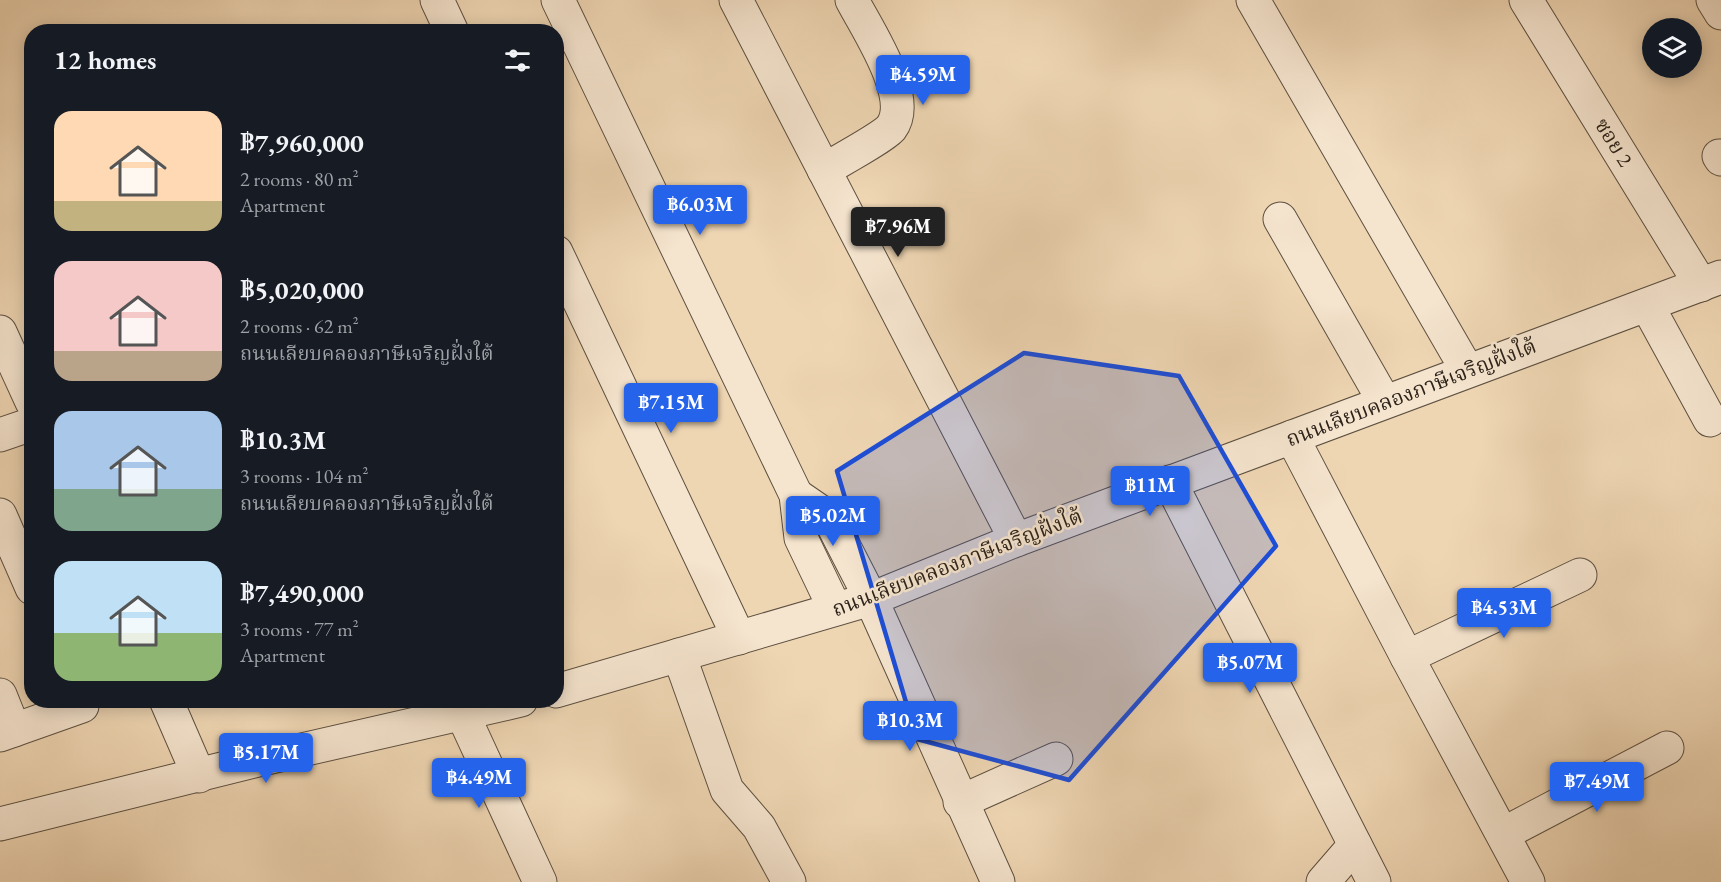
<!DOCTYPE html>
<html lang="en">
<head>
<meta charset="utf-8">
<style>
	:root { --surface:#171b24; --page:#20242c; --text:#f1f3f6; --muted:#9ea1a6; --accent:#2563eb }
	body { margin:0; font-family:"EB Garamond","Noto Serif Thai",serif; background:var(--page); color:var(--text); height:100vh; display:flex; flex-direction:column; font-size:22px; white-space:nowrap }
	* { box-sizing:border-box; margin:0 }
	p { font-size:20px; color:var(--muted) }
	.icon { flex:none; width:33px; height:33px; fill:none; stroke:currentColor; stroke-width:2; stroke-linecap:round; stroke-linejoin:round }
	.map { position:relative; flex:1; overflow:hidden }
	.side { position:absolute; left:24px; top:24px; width:540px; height:684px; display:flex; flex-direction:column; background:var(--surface); border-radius:24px; box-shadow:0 3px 15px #0003 }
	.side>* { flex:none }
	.controls { position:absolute; left:1642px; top:18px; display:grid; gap:12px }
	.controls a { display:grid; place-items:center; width:60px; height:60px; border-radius:50%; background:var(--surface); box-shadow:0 3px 15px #0003; font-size:30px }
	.price { position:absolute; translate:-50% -51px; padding:0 14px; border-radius:6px; background:var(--accent); color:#fff; font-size:20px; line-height:39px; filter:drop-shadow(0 2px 3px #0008) }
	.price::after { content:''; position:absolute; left:50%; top:36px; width:18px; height:14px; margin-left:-9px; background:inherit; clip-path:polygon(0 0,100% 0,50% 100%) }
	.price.active { background:#222; color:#fff }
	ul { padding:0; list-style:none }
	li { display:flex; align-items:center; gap:18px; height:150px; padding:0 30px }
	li span { display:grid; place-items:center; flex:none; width:168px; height:120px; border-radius:18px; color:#555 }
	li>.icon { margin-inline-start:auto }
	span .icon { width:72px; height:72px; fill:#fffc; stroke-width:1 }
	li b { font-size:26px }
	h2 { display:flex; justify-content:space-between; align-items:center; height:72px; padding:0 30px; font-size:26px }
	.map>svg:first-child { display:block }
</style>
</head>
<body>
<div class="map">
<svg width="1721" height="882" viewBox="0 0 1721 882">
	<rect width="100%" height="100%" fill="#efd6b3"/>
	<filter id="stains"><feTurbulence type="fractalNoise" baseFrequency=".00333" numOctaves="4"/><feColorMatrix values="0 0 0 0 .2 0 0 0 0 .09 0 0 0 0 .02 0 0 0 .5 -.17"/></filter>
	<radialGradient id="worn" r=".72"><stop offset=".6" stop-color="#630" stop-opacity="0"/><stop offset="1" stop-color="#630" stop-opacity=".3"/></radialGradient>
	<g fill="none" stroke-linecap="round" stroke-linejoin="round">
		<defs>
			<g id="minor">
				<polyline points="437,0 452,32"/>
				<polyline points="558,0 796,495 801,538 835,609"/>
				<polyline points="736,0 1016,540"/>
				<polyline points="1253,0 1467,370"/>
				<polyline points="1526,0 1701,285"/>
				<polyline points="1713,0 1721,13"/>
				<polyline points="1719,156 1721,159"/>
				<path d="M824,170C839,161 882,138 891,128C914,98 867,29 852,0"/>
				<polyline points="1280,219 1384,401"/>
				<polyline points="556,252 739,638"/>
				<polyline points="1647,305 1710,420"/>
				<polyline points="0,332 32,402"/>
				<polyline points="0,435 32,424"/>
				<polyline points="1292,437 1407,657 1528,882"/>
				<polyline points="1170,482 1374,882"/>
				<polyline points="796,495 828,517 833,525 871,599 998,882"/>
				<polyline points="0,515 32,588"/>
				<polyline points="679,655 727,790 759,827 789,882"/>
				<polyline points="1407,657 1580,575"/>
				<polyline points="556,691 871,599 1016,540 1721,277"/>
				<polyline points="0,695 14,730"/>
				<polyline points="166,700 199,776"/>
				<polyline points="463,715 540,882"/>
				<polyline points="0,735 82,706 80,700"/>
				<polyline points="960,802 1056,759"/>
				<polyline points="0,824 258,760 521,700"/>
				<polyline points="1503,834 1667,748"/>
				<polyline points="1323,882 1355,845"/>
			</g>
		</defs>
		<use href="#minor" stroke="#5d5041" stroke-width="35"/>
		<use href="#minor" stroke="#f5e4ce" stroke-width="33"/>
	</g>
	<path fill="#1d4ed8" fill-opacity="0.2" stroke="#1d4ed8" stroke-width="4.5" stroke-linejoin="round" d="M1024,353L1179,376L1276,546L1069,780L917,739L837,471Z"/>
	<g text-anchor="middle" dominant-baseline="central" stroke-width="5" stroke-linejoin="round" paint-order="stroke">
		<g font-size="21" fill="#2c231b" stroke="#f5e4ce">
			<text transform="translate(1614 142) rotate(58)">ซอย 2</text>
			<text transform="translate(1411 392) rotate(-21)">ถนนเลียบคลองภาษีเจริญฝั่งใต้</text>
			<text transform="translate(957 562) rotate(-21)">ถนนเลียบคลองภาษีเจริญฝั่งใต้</text>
		</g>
	</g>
	<rect width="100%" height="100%" filter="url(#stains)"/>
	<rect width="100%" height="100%" fill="url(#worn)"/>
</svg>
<div class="controls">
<a><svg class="icon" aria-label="layers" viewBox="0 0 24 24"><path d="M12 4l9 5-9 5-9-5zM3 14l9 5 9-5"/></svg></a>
</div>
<b class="price" style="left:923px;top:106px">฿4.59M</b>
<b class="price" style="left:700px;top:236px">฿6.03M</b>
<b class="price active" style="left:898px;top:258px">฿7.96M</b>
<b class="price" style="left:671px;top:434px">฿7.15M</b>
<b class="price" style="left:1150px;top:517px">฿11M</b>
<b class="price" style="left:833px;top:547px">฿5.02M</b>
<b class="price" style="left:1504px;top:639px">฿4.53M</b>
<b class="price" style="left:1250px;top:694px">฿5.07M</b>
<b class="price" style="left:910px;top:752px">฿10.3M</b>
<b class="price" style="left:266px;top:784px">฿5.17M</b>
<b class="price" style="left:479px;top:809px">฿4.49M</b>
<b class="price" style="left:1597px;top:813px">฿7.49M</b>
<section class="side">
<h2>12 homes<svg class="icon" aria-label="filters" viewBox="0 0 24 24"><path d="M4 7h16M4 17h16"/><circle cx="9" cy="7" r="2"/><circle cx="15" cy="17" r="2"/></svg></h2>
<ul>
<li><span style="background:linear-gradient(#ffd9b3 75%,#c2b280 0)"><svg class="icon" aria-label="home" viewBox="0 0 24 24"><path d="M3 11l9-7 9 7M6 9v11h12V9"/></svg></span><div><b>฿7,960,000</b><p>2 rooms · 80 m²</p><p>Apartment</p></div></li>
<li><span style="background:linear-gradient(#f6c9c9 75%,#b9a48a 0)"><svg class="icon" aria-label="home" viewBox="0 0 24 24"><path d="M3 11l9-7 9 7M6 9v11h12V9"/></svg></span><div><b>฿5,020,000</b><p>2 rooms · 62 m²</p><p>ถนนเลียบคลองภาษีเจริญฝั่งใต้</p></div></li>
<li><span style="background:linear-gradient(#a9c7e8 65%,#7fa58c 0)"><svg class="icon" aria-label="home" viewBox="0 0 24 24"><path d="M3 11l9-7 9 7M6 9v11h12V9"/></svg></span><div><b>฿10.3M</b><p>3 rooms · 104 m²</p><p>ถนนเลียบคลองภาษีเจริญฝั่งใต้</p></div></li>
<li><span style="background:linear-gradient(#bfe0f5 60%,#8fb573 0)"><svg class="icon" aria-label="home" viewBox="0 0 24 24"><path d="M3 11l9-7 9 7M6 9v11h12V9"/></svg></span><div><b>฿7,490,000</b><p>3 rooms · 77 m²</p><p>Apartment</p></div></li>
</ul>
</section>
</div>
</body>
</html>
